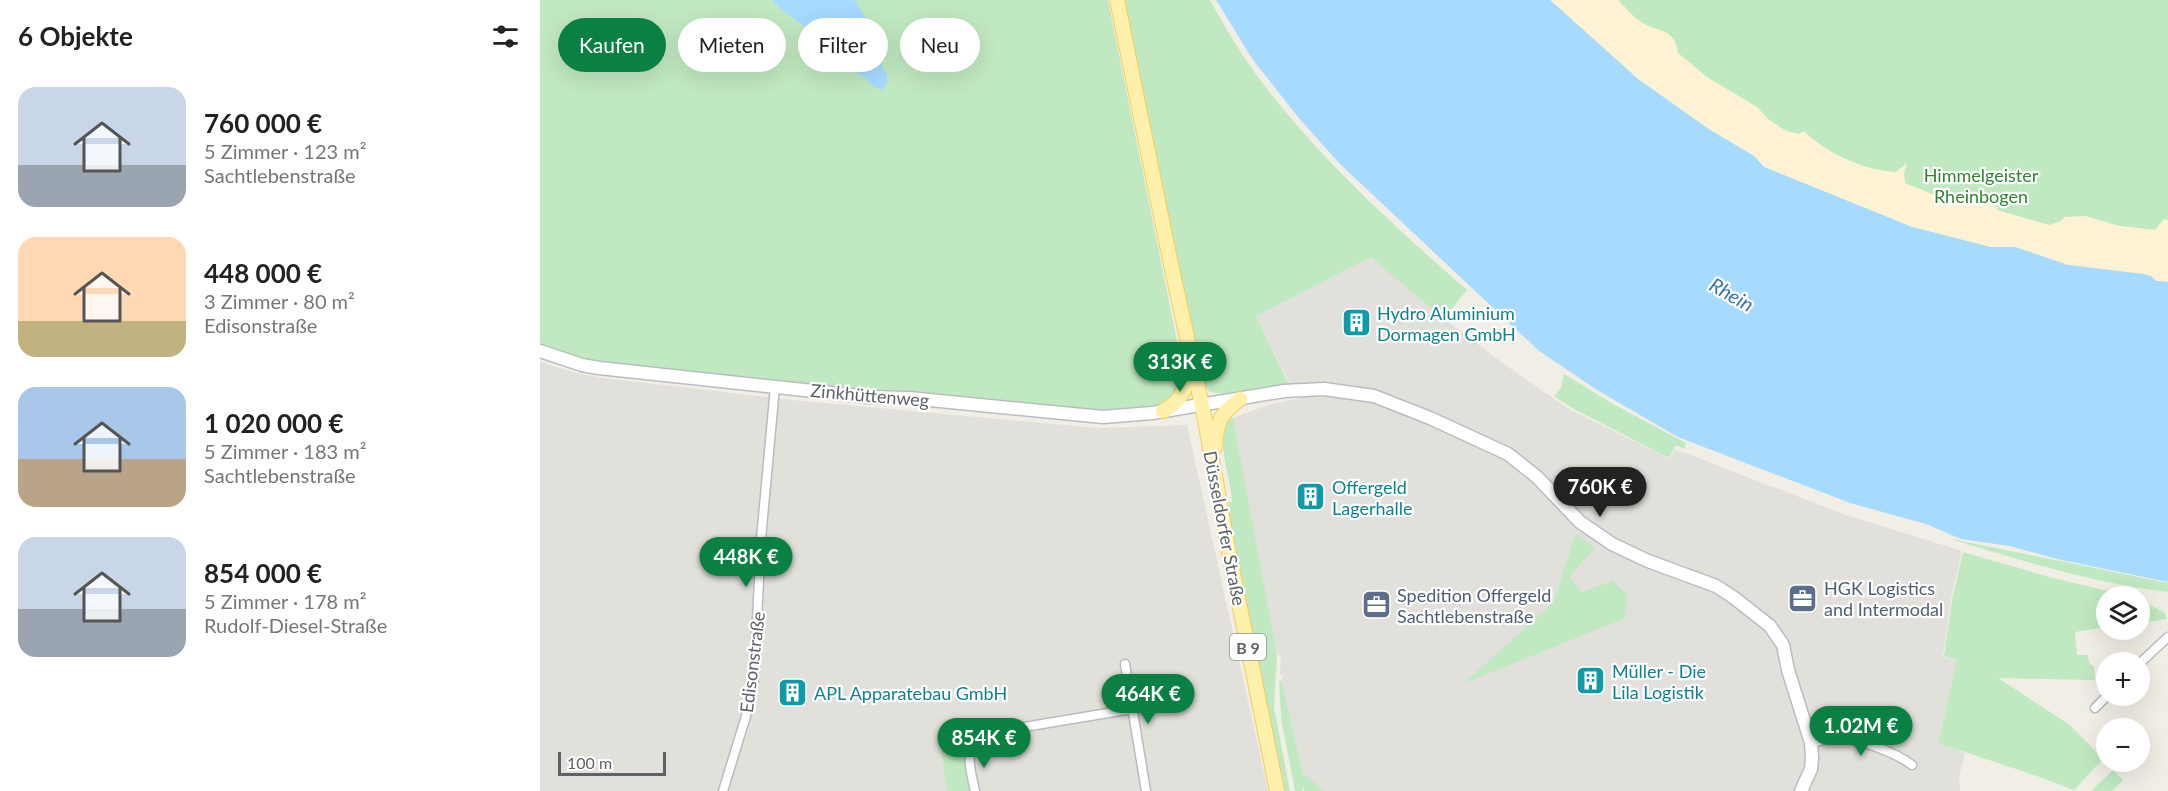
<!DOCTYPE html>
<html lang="de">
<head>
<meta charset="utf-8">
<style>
	:root { --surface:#fff; --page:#f6f6f6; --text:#222; --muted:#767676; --accent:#0b8043 }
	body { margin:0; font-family:Lato,sans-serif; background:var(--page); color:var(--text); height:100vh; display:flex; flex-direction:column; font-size:22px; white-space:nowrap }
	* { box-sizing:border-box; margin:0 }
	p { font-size:20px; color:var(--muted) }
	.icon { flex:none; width:33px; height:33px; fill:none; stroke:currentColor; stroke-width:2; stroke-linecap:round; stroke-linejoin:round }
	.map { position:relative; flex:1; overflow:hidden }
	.side { display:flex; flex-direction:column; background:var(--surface); width:540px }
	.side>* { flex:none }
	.banner { position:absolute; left:18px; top:18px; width:570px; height:54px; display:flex; gap:12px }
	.fabs { position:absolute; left:1556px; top:586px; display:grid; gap:12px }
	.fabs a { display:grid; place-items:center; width:54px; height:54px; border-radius:50%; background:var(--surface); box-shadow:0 6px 24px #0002; font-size:30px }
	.scale { position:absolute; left:18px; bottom:15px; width:108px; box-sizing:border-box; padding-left:6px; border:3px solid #5d6267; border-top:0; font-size:16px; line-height:21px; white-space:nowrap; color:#5d6267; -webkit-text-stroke:4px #fff; paint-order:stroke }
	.price { position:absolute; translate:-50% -51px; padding:0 14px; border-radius:21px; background:var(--accent); color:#fff; font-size:20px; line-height:39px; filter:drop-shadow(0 2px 3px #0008) }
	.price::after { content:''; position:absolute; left:50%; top:36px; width:18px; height:14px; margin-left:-9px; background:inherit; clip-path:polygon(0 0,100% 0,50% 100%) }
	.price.selected { background:#222; color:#fff }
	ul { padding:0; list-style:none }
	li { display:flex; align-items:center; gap:18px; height:150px; padding:0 18px }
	li span { display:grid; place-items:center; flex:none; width:168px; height:120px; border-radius:18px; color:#555 }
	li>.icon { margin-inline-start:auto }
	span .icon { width:72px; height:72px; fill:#fffc; stroke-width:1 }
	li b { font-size:26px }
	h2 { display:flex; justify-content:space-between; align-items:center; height:72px; padding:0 18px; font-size:26px }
	.tag { padding:0 21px; border-radius:27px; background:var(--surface); box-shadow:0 6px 24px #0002; font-size:21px; line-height:54px }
	.tag.selected { background:var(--accent); color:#fff }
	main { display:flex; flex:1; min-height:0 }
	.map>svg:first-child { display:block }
</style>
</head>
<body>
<main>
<section class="side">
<h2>6 Objekte<svg class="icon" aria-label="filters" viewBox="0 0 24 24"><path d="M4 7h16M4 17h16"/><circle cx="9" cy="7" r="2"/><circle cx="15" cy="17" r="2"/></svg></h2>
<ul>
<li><span style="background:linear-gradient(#c9d6e8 65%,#9aa5b1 0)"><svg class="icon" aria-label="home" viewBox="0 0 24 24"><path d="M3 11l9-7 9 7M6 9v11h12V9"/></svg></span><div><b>760 000 €</b><p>5 Zimmer · 123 m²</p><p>Sachtlebenstraße</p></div></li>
<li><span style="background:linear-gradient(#ffd9b3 70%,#c2b280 0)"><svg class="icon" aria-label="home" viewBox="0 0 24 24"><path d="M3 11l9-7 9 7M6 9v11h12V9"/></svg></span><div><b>448 000 €</b><p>3 Zimmer · 80 m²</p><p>Edisonstraße</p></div></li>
<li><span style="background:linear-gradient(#a9c7e8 60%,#b9a48a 0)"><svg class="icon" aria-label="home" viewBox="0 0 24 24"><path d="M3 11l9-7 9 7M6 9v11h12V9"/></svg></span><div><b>1 020 000 €</b><p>5 Zimmer · 183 m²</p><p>Sachtlebenstraße</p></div></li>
<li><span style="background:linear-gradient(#c9d6e8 60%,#9aa5b1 0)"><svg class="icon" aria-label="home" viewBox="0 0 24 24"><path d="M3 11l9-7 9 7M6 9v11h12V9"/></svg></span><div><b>854 000 €</b><p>5 Zimmer · 178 m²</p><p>Rudolf-Diesel-Straße</p></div></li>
</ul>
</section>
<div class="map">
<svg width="1628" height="791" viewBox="0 0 1628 791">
	<rect width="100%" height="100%" fill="#f1eee6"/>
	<g fill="#e1e0da">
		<polygon points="832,256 904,319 971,369 1029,409 1130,459 1135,449 1303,514 1422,551 1411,599 1403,656 1417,661 1398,742 1425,753 1419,776 1420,791 764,791 763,776 742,681 743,675 740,675 741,655 737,655 734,642 693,418 728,405 757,399 716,316"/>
		<polygon points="0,362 40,374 63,378 252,400 557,428 647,425 728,791 0,791"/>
	</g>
	<g fill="#c1e9c1">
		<path d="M0,0H232L239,8L260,23L307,67L324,77L333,86L335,54L331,47V31L315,0H568L637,341C638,361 645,389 627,403C620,409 596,412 586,414L340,393L61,364L0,347Z"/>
		<path d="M585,0H670C682,21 694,43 708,63C765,145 851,224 927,290L904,319L831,257L716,316L750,387L683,394L670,392L665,387L662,375L625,209Z"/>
		<polygon points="883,0 1628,0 1628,419"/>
		<polygon points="1024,374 1073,404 1146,443 1144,449 1136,445 1129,458 1032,408 1014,396 1021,388"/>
		<path d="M693,418L737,655L734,707L750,791H745L741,771L737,767L690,534L689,502L692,501C691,479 675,440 688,421Z"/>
		<polygon points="1036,534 1055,548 1029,577 1042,592 1073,581 1087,595 1085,618 923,684 1013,603"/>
		<path d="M1407,538L1628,583V592C1552,583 1480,560 1407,538Z"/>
		<polygon points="1423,552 1513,578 1594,597 1566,597 1566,627 1535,632 1537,655 1548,655 1549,663 1554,666 1555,680 1458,678 1530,725 1563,759 1534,790 1497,776 1398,743 1417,660 1404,656 1412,600"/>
		<polygon points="1599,599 1625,613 1627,619 1599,623"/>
		<polygon points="739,681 742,681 763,776 766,776 784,791 764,791 764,785 762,791 755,791 741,718"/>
		<polygon points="421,734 431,791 407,791 399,738"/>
		<polygon points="1573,770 1583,780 1572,791 1551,791"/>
	</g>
	<path fill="#fdf3d4" d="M1010,0H1078C1086,8 1094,18 1103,23C1121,33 1135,29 1138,53L1167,77L1217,107L1228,119L1246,131L1259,134L1264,131C1285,153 1326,171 1356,172L1367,163L1364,173L1365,183L1397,196L1437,205L1440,200L1457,207V210L1509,225L1521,221L1524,217L1545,216L1580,226L1615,230L1624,219L1628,220V282L1616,281L1611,276L1603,274L1528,265L1475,247H1450L1372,227L1224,167L1214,156L1170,130L1098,79Z"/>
	<g fill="#a7daff">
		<polygon points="232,0 315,0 328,22 331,31 331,47 347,75 347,84 341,90 333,86 324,77 307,67 260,23 239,8"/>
		<polygon points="676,0 1010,0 1098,79 1170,130 1214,156 1224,167 1372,227 1450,247 1475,247 1528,265 1603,274 1611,276 1616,281 1628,282 1628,582 1517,559 1470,546 1421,539 1386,524 1310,503 1138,437 1057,390 998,350 800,164 758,117 713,60"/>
	</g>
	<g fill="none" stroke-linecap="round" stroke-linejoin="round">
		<defs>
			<g id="street">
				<polyline points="585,664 606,791"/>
				<polyline points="1599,664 1628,637"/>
				<polyline points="1555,708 1567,696"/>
				<path d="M1271,743C1279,741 1287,739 1295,738C1317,738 1355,752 1372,765"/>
				<polyline points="183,791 206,716 214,680 221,539 235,387"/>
				<path d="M435,791C431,771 422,747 442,734L592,709"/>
			</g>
			<polyline id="secondary" points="0,351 42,365 59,368 329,397 369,398 563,417 612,413 744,391 784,389 834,396 890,418 968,454 997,477 1040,522 1072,544 1108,561 1176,586 1193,597 1230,626 1243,645 1248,670 1271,743 1272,758 1271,769 1261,791"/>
			<g id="primary">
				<polyline points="577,0 630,260 665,420 687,543 737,791"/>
				<path d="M623,411C644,400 647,386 649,364"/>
				<path d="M675,447C677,421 679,415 700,399"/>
			</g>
		</defs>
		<use href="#street" stroke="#b8bcc0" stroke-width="11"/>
		<use href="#secondary" stroke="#b9bdc2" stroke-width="15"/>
		<use href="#primary" stroke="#fbca54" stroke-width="16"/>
		<use href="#street" stroke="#fff" stroke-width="8"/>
		<use href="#secondary" stroke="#fff" stroke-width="12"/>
		<use href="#primary" stroke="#fff0ac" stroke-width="14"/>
	</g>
	<defs>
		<symbol id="building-square" viewBox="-11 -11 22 22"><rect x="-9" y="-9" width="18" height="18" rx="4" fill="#0f9aa8" stroke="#fff"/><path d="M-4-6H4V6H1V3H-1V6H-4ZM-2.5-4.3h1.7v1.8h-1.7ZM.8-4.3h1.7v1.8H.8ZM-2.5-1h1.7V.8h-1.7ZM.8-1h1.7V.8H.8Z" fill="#fff"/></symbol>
		<symbol id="office-square" viewBox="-11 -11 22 22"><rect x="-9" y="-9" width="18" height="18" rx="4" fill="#5c6f8a" stroke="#fff"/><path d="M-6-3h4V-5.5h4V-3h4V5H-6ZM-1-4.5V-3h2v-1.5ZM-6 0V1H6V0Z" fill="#fff"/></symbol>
	</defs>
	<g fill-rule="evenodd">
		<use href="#building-square" x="800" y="306" width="33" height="33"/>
		<use href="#building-square" x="754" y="480" width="33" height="33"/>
		<use href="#office-square" x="1246" y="582" width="33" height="33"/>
		<use href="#office-square" x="820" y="588" width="33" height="33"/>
		<use href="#building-square" x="1034" y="664" width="33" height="33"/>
		<use href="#building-square" x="236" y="676" width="33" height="33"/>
	</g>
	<g text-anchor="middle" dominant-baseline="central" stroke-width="4.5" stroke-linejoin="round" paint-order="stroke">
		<rect fill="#fff" stroke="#8e9195" stroke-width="1.5" x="690" y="634" width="36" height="26" rx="4.5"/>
		<g font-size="16" font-weight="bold" fill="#5d6267">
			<text x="708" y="647">B 9</text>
		</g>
		<g font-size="18" fill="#2f8431" stroke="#fff">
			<text x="1441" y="175">Himmelgeister<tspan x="1441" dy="21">Rheinbogen</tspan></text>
		</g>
		<g font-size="18" fill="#0d838f" stroke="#fff" text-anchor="start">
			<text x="837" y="313">Hydro Aluminium<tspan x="837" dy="21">Dormagen GmbH</tspan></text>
			<text x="792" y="487">Offergeld<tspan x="792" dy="21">Lagerhalle</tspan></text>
			<text x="1072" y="671">Müller - Die<tspan x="1072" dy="21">Lila Logistik</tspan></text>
			<text x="274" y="693">APL Apparatebau GmbH</text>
		</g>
		<g font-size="18" fill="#5d6267" stroke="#fff">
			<text transform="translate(330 395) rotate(5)">Zinkhüttenweg</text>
			<text transform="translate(685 528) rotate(79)">Düsseldorfer Straße</text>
			<text transform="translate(212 662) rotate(-83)">Edisonstraße</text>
		</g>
		<g font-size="18" fill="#4e5e75" stroke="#fff" text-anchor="start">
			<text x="1284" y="588">HGK Logistics<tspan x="1284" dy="21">and Intermodal</tspan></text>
			<text x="857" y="595">Spedition Offergeld<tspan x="857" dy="21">Sachtlebenstraße</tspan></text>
		</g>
		<g font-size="20" font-style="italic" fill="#3975b0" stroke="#fff">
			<text transform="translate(1192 294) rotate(30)">Rhein</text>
		</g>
	</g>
</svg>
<div class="fabs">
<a><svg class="icon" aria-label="layers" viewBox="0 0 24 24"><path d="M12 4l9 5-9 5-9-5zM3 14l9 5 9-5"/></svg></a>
<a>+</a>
<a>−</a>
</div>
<div class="scale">100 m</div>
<b class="price" style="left:640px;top:393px">313K €</b>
<b class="price selected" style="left:1060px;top:518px">760K €</b>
<b class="price" style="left:206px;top:588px">448K €</b>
<b class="price" style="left:608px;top:725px">464K €</b>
<b class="price" style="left:1321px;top:757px">1.02M €</b>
<b class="price" style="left:444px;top:769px">854K €</b>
<div class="banner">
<a class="tag selected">Kaufen</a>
<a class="tag">Mieten</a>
<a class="tag">Filter</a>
<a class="tag">Neu</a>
</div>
</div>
</main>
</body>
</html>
